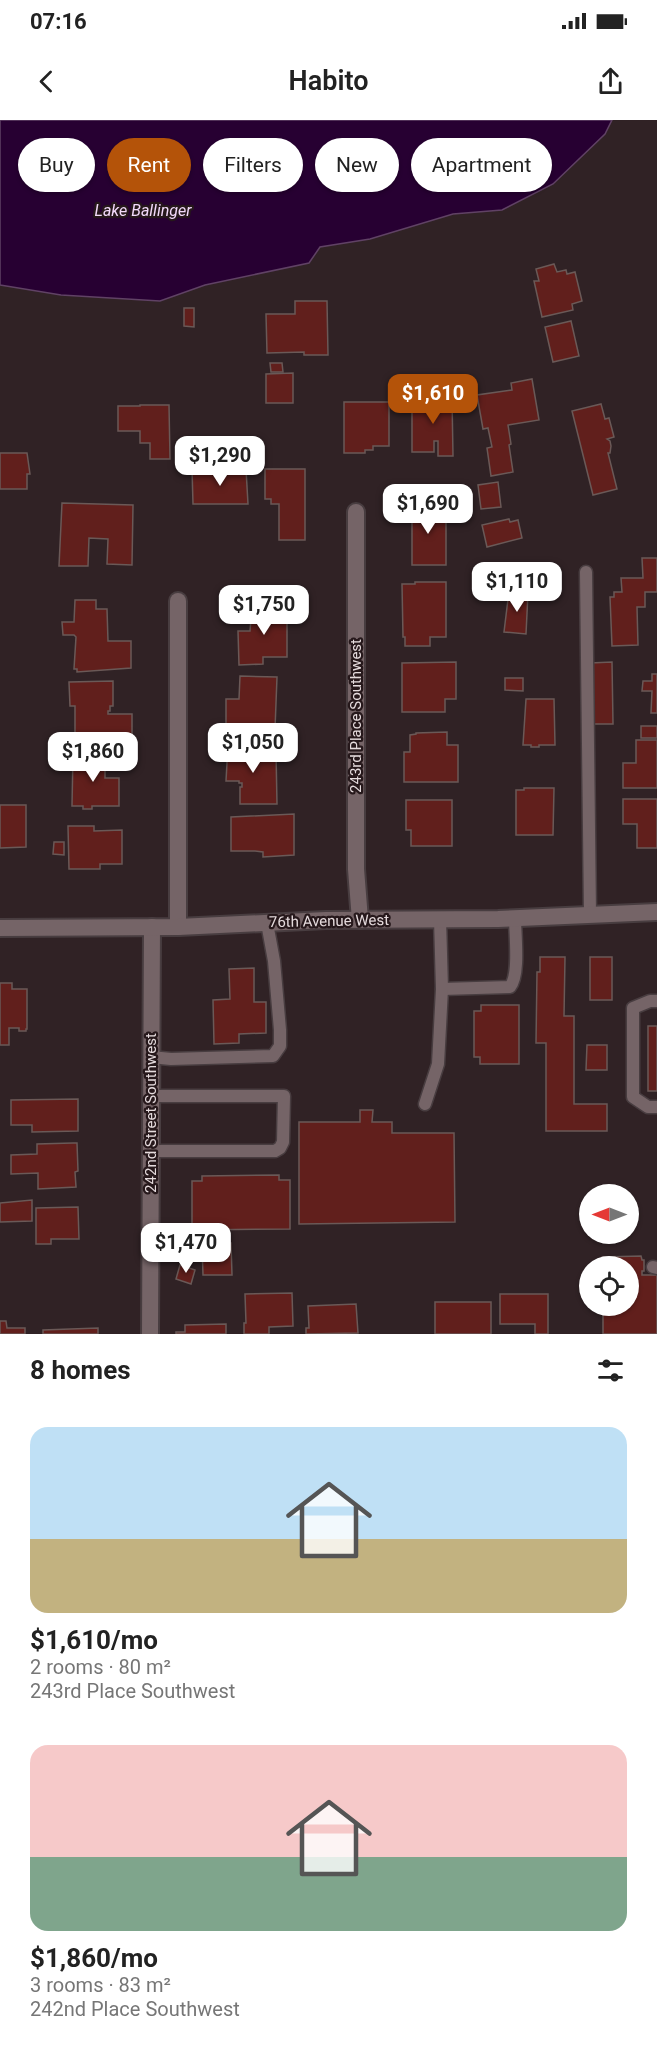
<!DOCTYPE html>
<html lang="en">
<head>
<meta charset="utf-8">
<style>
	:root { --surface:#fff; --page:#f2f2f2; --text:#222; --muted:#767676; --accent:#b45309 }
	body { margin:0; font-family:Roboto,sans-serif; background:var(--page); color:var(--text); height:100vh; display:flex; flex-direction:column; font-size:22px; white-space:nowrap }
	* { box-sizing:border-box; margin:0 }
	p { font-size:20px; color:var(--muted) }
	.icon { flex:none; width:33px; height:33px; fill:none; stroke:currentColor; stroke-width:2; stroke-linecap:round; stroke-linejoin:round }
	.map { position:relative; height:1214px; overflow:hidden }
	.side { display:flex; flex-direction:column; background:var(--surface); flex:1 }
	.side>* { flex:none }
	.top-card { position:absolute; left:18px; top:18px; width:621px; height:54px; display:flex; gap:12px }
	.needle { width:39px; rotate:270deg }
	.fabs { position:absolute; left:579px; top:1064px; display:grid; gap:12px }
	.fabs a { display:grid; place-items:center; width:60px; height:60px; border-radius:50%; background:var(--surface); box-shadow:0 2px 4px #0004; font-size:30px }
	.price { position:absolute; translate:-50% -51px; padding:0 14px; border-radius:12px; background:#fff; color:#222; font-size:20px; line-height:39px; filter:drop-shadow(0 2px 3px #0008) }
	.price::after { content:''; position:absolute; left:50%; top:36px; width:18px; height:14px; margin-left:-9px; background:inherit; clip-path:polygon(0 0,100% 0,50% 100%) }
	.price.selected { background:var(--accent); color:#fff }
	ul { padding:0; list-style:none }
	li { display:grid; align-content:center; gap:12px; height:318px; padding:0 30px }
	li span { display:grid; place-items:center; height:186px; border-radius:18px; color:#555 }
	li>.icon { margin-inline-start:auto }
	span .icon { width:108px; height:108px; fill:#fffc; stroke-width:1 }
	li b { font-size:26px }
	h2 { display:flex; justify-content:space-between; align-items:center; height:72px; padding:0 30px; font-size:26px }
	.pill { padding:0 21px; border-radius:27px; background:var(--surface); box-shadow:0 2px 4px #0004; font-size:21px; line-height:54px }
	.pill.selected { background:var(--accent); color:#fff }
	.status { display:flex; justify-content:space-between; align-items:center; height:42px; padding:0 30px; background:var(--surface); direction:ltr }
	.status svg { height:16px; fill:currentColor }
	header { display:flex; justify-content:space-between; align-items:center; height:78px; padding:0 30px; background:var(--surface); font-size:27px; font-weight:600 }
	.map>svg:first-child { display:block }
</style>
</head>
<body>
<div class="status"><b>07:16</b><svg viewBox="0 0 49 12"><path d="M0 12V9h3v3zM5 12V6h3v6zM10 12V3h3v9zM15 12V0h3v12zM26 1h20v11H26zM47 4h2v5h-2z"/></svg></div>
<header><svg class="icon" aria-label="back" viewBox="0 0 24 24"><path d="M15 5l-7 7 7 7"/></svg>Habito<svg class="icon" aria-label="share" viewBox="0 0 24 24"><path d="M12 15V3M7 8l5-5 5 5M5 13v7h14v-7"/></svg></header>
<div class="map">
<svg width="657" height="1214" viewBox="0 0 657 1214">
	<rect width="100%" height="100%" fill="#302225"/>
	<polygon fill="#270032" stroke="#604265" stroke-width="1.5" points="0,0 612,0 605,14 553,64 502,90 453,94 370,119 320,127 309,143 205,165 160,181 61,175 0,165"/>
	<g fill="#611f1c" stroke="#6a5957" stroke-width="1.5">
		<polygon points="554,144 557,152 566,150 567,154 575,152 582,181 572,184 573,190 542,197 534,161 539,161 536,149"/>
		<polygon points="295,181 327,181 328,235 304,235 304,232 267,233 266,194 295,194"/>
		<polygon points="184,188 194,188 194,207 184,206"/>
		<polygon points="571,201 579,236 553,242 545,207"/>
		<polygon points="270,243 282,243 283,252 271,252"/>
		<polygon points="293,253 293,283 266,283 266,254"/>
		<polygon points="532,259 539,300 508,305 511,324 509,325 513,352 491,356 487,328 492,327 488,308 483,309 477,275 512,270 511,263"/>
		<polygon points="412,278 452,278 453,336 438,336 438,321 434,321 434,332 412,332"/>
		<polygon points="344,282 389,282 389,326 373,326 373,330 365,330 365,333 344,333"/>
		<polygon points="601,284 605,299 609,298 614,317 607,319 610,321 611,326 610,333 608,333 617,369 593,375 572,291"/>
		<polygon points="140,285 169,285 170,339 150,339 150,323 140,323 140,311 118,311 118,286 140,286"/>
		<polygon points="0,333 27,333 30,354 27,354 27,369 0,369"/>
		<polygon points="192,349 246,349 248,384 193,384"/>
		<polygon points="265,349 305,349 305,420 279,420 279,384 271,384 271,379 265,379"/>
		<polygon points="498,362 501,387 481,389 478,365"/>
		<polygon points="406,381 429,381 429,392 446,392 446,445 412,445 412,392 406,392"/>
		<polygon points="62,383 133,385 132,445 107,444 108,419 89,418 88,446 59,446"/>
		<polygon points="509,399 510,402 518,400 522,418 487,427 482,405"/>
		<polygon points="642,438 657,438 657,472 645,472 645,487 637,487 638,525 612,526 610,477 614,477 614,472 622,472 621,458 643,458"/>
		<polygon points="415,462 446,462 446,517 430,517 430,526 405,526 405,517 403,517 402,464 415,464"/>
		<polygon points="509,471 528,473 526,514 504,512"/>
		<polygon points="75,480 96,480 96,489 107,489 108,521 131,521 131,548 77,552 77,549 74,549 76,517 74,515 63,515 62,502 74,502"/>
		<polygon points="252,487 256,487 256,488 287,488 287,537 263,537 263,544 239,545 238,511 250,511"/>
		<polygon points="456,542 456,579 445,579 445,592 402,592 402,543"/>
		<polygon points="612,542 613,604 591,604 590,543"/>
		<polygon points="652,554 657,554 657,593 651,593 652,571 642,571 643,561 652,561"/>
		<polygon points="240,556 277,557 275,609 251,608 251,615 226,614 226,579 239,579"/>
		<polygon points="505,558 523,558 523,571 505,570"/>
		<polygon points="113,561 113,586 110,586 110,591 108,591 108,594 132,594 132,618 75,619 75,586 70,586 69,562"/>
		<polygon points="526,579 554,579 555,625 539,625 539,627 531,627 531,625 523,625"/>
		<rect x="641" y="606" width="16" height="12"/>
		<polygon points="447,612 447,625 458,625 458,662 404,662 404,632 410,632 410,615 416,614 416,613"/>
		<polygon points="636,620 657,620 657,668 623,668 623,643 636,643"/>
		<polygon points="228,625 252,625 252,632 276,632 277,684 240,684 240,667 242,667 242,663 239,663 239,661 226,661"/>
		<polygon points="73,634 105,634 105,658 119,658 119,686 92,686 92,689 83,689 83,686 72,686"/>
		<polygon points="524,668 554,668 553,715 516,715 516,670 524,670"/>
		<polygon points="623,679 657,679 657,728 637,728 637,704 623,704"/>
		<polygon points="406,680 452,680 452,726 411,726 411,710 406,710"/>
		<polygon points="0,685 26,685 26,727 0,728"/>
		<polygon points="294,694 294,735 263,737 263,732 255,731 231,731 231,697"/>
		<polygon points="68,706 94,706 94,711 122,710 122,744 100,744 100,749 69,749"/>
		<polygon points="54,722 64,722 64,735 53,734"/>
		<polygon points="540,837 565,837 564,896 574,896 574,984 607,984 607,1011 546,1011 546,923 536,923 537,852 540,852"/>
		<rect x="590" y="837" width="22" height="43"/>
		<polygon points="254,848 254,882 266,882 266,913 239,914 239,923 214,924 213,880 230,879 229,849"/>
		<polygon points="0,863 12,863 12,869 27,869 27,909 26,909 26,911 19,911 19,908 9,908 9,925 0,925"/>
		<polygon points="481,885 519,885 519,944 480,944 480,937 474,937 474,891 481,891"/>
		<rect x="648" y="906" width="9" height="65"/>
		<polygon points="587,925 607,925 607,950 586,950"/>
		<polygon points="78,979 78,1011 32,1012 32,1005 11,1005 11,980"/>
		<polygon points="360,990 373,990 372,1002 392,1002 392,1013 454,1013 455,1102 299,1104 299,1002 360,1002"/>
		<polygon points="73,1023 77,1023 78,1051 75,1052 76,1067 38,1069 38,1053 11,1054 11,1035 37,1034 37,1024"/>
		<polygon points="279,1055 279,1060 290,1060 290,1109 192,1110 192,1061 202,1061 202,1056"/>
		<polygon points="32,1080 32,1101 0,1102 0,1083"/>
		<polygon points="78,1087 79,1119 51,1119 51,1124 36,1124 36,1088"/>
		<polygon points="231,1123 232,1155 203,1155 202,1124"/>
		<polygon points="641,1136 642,1140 644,1140 644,1151 642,1151 642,1155 657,1155 657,1214 603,1214 603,1185 628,1185 628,1146 602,1146 602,1137"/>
		<polygon points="180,1145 195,1150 191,1164 176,1159"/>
		<polygon points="292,1173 293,1206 269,1207 269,1214 244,1214 244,1203 246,1203 245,1174"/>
		<polygon points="500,1174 548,1174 548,1214 535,1214 535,1204 500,1204"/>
		<rect x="435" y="1182" width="56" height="32"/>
		<polygon points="356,1184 358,1213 306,1214 306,1208 309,1208 308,1186"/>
		<polygon points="0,1201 6,1201 7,1208 25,1208 25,1214 0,1214"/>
		<polygon points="226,1204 226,1214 176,1214 176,1212 185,1212 185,1205"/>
		<polygon points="98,1208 98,1214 43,1214 43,1210"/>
	</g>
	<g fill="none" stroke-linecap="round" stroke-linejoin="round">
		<defs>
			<g id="service">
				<polyline points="586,452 590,794"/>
				<path d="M442,869L510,867C520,855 515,815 515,798"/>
				<polyline points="657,881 650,881 633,888 633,977 648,987 657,987"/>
				<polyline points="151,937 171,939 273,936 280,926 280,910 274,841 267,803"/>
				<polyline points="425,984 438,944 442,869 440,799"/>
				<polyline points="151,1031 275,1031 280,1028 283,1022 284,976 151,976"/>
				<polyline points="653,1147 657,1148"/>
			</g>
			<g id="minor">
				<polyline points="356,392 356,749 360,800"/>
				<polyline points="178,481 178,807"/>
				<polyline points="150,1214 152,807"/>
			</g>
			<polyline id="tertiary" points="0,808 178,807 326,800 498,799 657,792"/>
		</defs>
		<use href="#service" stroke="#483d40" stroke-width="15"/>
		<use href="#minor" stroke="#483d40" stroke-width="20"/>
		<use href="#tertiary" stroke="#483d40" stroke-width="20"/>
		<use href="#service" stroke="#756467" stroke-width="12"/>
		<use href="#minor" stroke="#756467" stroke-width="16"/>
		<use href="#tertiary" stroke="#756467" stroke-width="16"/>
	</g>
	<g text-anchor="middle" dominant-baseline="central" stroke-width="4.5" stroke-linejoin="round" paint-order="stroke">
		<g font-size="15" fill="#e5dbdd" stroke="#26181b">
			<text transform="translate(356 596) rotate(-90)">243rd Place Southwest</text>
			<text transform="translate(329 801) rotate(-1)">76th Avenue West</text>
			<text transform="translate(151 993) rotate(-90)">242nd Street Southwest</text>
		</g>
		<g font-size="16" font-style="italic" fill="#f3dafa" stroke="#26181b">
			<text x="143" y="90">Lake Ballinger</text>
		</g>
	</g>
</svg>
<div class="fabs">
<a><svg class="needle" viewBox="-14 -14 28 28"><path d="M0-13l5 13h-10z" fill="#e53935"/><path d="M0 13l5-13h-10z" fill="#767676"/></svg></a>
<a><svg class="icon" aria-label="locate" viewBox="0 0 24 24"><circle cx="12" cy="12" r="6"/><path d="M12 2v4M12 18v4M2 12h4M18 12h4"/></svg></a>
</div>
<b class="price selected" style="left:433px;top:305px">$1,610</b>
<b class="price" style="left:220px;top:367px">$1,290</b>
<b class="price" style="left:428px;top:415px">$1,690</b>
<b class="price" style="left:517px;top:493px">$1,110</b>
<b class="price" style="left:264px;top:516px">$1,750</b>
<b class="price" style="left:253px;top:654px">$1,050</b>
<b class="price" style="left:93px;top:663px">$1,860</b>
<b class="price" style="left:186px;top:1154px">$1,470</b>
<div class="top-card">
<a class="pill">Buy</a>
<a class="pill selected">Rent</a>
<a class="pill">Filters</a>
<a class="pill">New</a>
<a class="pill">Apartment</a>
</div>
</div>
<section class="side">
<h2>8 homes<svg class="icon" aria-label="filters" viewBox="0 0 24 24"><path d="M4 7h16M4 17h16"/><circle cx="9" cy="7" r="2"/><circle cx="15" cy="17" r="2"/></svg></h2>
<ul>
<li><span style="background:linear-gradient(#bfe0f5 60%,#c2b280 0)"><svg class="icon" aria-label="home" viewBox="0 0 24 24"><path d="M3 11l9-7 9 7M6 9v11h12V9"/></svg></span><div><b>$1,610/mo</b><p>2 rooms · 80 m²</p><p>243rd Place Southwest</p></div></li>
<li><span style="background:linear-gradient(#f6c9c9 60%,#7fa58c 0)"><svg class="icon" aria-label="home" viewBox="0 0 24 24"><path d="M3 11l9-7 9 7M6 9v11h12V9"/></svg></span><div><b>$1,860/mo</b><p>3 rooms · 83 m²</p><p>242nd Place Southwest</p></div></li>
</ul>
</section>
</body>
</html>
